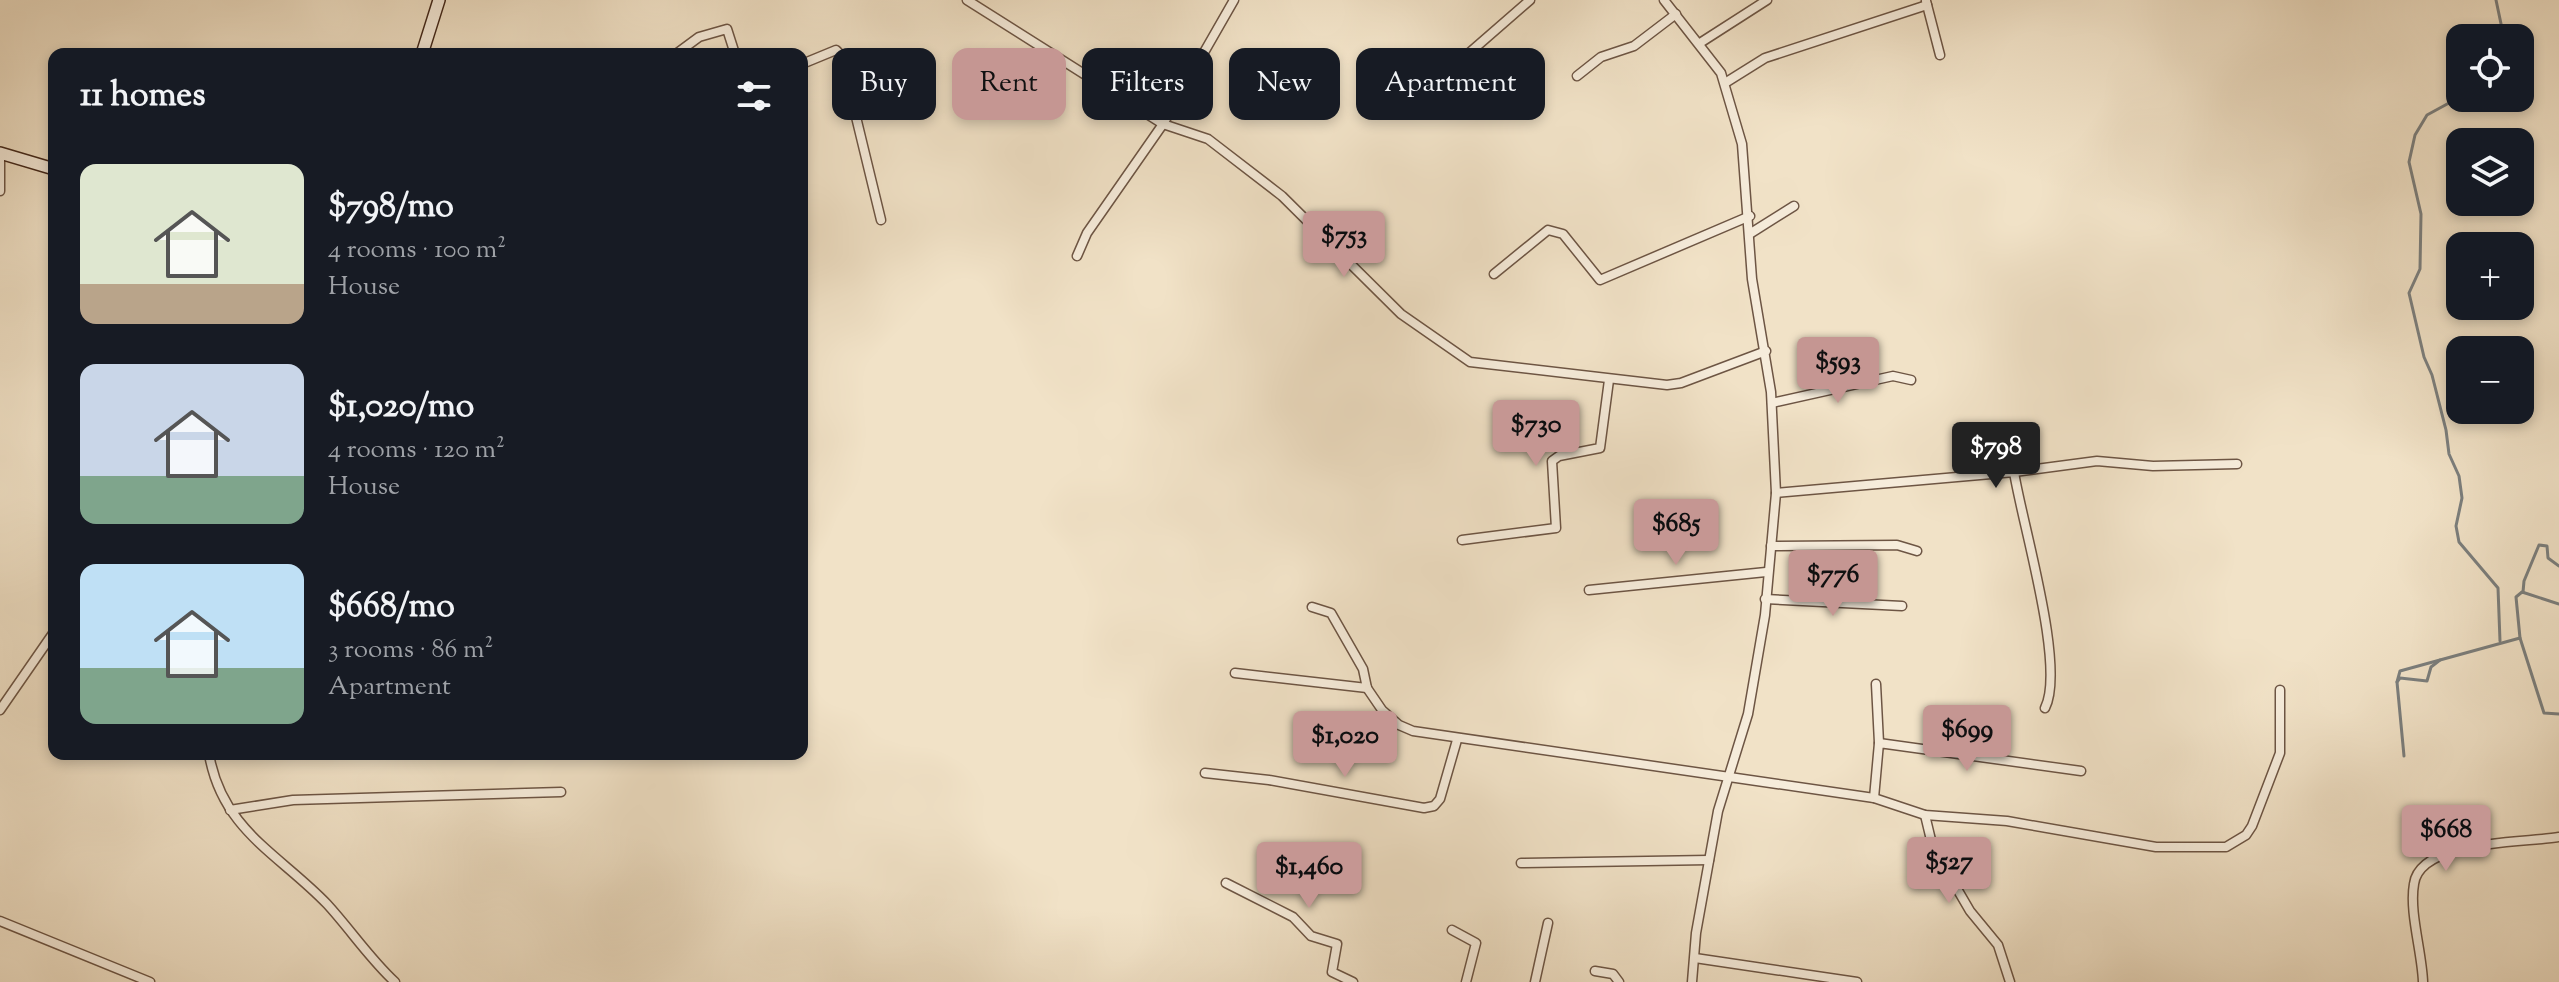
<!DOCTYPE html>
<html lang="en">
<head>
<meta charset="utf-8">
<style>
	:root { --surface:#171b24; --page:#20242c; --text:#f1f3f6; --muted:#9ea1a6; --accent:#c59692 }
	body { margin:0; font-family:"Sorts Mill Goudy",serif; background:var(--page); color:var(--text); height:100vh; display:flex; flex-direction:column; font-size:30px; white-space:nowrap }
	* { box-sizing:border-box; margin:0 }
	p { font-size:26px; color:var(--muted) }
	.icon { flex:none; width:44px; height:44px; fill:none; stroke:currentColor; stroke-width:2; stroke-linecap:round; stroke-linejoin:round }
	.map { position:relative; flex:1; overflow:hidden }
	.details { position:absolute; left:48px; top:48px; width:760px; height:712px; display:flex; flex-direction:column; background:var(--surface); border-radius:16px; box-shadow:0 4px 12px #0003 }
	.details>* { flex:none }
	.hud { position:absolute; left:832px; top:48px; width:760px; height:72px; display:flex; gap:16px }
	.fabs { position:absolute; left:2446px; top:24px; display:grid; gap:16px }
	.fabs a { display:grid; place-items:center; width:88px; height:88px; border-radius:16px; background:var(--surface); box-shadow:0 4px 12px #0003; font-size:40px }
	.price { position:absolute; translate:-50% -68px; padding:0 18px; border-radius:8px; background:var(--accent); color:#111; font-size:26px; line-height:52px; filter:drop-shadow(0 2px 4px #0008) }
	.price::after { content:''; position:absolute; left:50%; top:48px; width:24px; height:18px; margin-left:-12px; background:inherit; clip-path:polygon(0 0,100% 0,50% 100%) }
	.price.active { background:#222; color:#fff }
	ul { padding:0; list-style:none }
	li { display:flex; align-items:center; gap:24px; height:200px; padding:0 32px }
	li span { display:grid; place-items:center; flex:none; width:224px; height:160px; border-radius:16px; color:#555 }
	li>.icon { margin-inline-start:auto }
	span .icon { width:96px; height:96px; fill:#fffc; stroke-width:1 }
	li b { font-size:34px }
	h2 { display:flex; justify-content:space-between; align-items:center; height:96px; padding:0 32px; font-size:34px }
	.pill { padding:0 28px; border-radius:16px; background:var(--surface); box-shadow:0 4px 12px #0003; font-size:28px; line-height:72px }
	.pill.active { background:var(--accent); color:#111 }
	.map>svg:first-child { display:block }
</style>
</head>
<body>
<div class="map">
<svg width="2559" height="982" viewBox="0 0 2559 982">
	<rect width="100%" height="100%" fill="#f1e2c7"/>
	<filter id="stains"><feTurbulence type="fractalNoise" baseFrequency=".0025" numOctaves="4"/><feColorMatrix values="0 0 0 0 .2 0 0 0 0 .09 0 0 0 0 .02 0 0 0 .5 -.17"/></filter>
	<radialGradient id="worn" r=".72"><stop offset=".6" stop-color="#630" stop-opacity="0"/><stop offset="1" stop-color="#630" stop-opacity=".3"/></radialGradient>
	<g fill="none" stroke-linecap="round" stroke-linejoin="round">
		<g stroke="#7b7f7e" stroke-width="3">
			<polyline points="2496,0 2504,38"/>
			<polyline points="2460,97 2427,115 2415,135 2409,162 2421,214 2420,269 2409,293 2424,357 2432,375 2446,430 2449,454 2459,476 2462,498 2456,526 2459,542 2498,588 2500,641"/>
			<polyline points="2523,592 2524,581 2539,545 2547,546 2548,558 2559,566"/>
			<polyline points="2559,604 2522,592 2516,597 2520,638 2544,713 2559,714"/>
			<polyline points="2397,682 2400,671 2520,638"/>
			<polyline points="2404,756 2397,682 2400,678 2427,681 2431,667 2440,660"/>
		</g>
		<defs>
			<g id="street">
				<polyline points="967,0 1163,124 1208,139 1282,196 1401,314 1470,362 1667,385 1681,383 1766,351"/>
				<polyline points="1664,0 1721,73 1742,144 1752,279 1771,392 1776,493 1765,615 1748,714 1718,811 1696,933 1692,982"/>
				<polyline points="1926,1 1940,55"/>
				<polyline points="1700,43 1767,0"/>
				<polyline points="676,54 699,37 727,29 735,54"/>
				<polyline points="802,64 836,50 841,55 881,220"/>
				<polyline points="1445,74 1530,0"/>
				<polyline points="1577,76 1601,57 1634,46 1676,14"/>
				<polyline points="1725,83 1765,58 1927,5"/>
				<polyline points="0,191 0,153"/>
				<polyline points="1751,233 1794,206"/>
				<polyline points="1077,256 1087,233 1163,124 1234,0"/>
				<polyline points="1494,274 1548,230 1563,234 1600,280 1750,216"/>
				<polyline points="1772,403 1893,376 1911,380"/>
				<polyline points="2014,472 2097,461 2153,466 2237,464"/>
				<path d="M1776,493L2014,472C2022,523 2066,667 2045,708"/>
				<polyline points="1462,540 1556,528 1552,461 1559,456 1600,448 1609,380"/>
				<polyline points="1771,546 1897,545 1917,551"/>
				<polyline points="1589,590 1766,572"/>
				<polyline points="1765,599 1902,606"/>
				<polyline points="1312,607 1331,613 1363,669 1367,688 1382,710 1399,725 1413,731 1874,798 1925,815 2007,821 2156,847 2226,847 2246,835 2252,826 2280,753 2280,690"/>
				<polyline points="1235,673 1367,688"/>
				<polyline points="1876,684 1879,743"/>
				<polyline points="0,710 54,632"/>
				<path d="M209,754C222,830 279,854 327,904C350,929 370,959 395,982"/>
				<polyline points="1205,773 1269,780 1424,808 1434,806 1440,799 1457,740"/>
				<polyline points="1874,798 1879,743 2081,771"/>
				<polyline points="230,810 293,800 561,792"/>
				<polyline points="1925,815 1931,840 1949,875 1970,911 1998,945 2010,982"/>
				<polyline points="1521,863 1709,860"/>
				<polyline points="1226,883 1293,917 1311,936 1337,944 1332,972 1353,982"/>
				<polyline points="0,921 150,982"/>
				<polyline points="1452,930 1476,943 1466,982"/>
				<polyline points="1695,958 1857,982"/>
				<polyline points="1595,971 1613,974 1619,982"/>
				<polyline points="1535,982 1548,923"/>
				<path d="M2423,982C2422,952 2409,912 2414,884C2420,839 2527,843 2559,837"/>
			</g>
			<g id="secondary">
				<polyline points="422,54 439,0"/>
				<polyline points="0,153 54,169"/>
			</g>
		</defs>
		<use href="#street" stroke="#6d5544" stroke-width="11"/>
		<use href="#secondary" stroke="#412619" stroke-width="14"/>
		<use href="#street" stroke="#f6ecdb" stroke-width="8"/>
		<use href="#secondary" stroke="#f6ecdb" stroke-width="11"/>
	</g>
	<rect width="100%" height="100%" filter="url(#stains)"/>
	<rect width="100%" height="100%" fill="url(#worn)"/>
</svg>
<div class="fabs">
<a><svg class="icon" aria-label="locate" viewBox="0 0 24 24"><circle cx="12" cy="12" r="6"/><path d="M12 2v4M12 18v4M2 12h4M18 12h4"/></svg></a>
<a><svg class="icon" aria-label="layers" viewBox="0 0 24 24"><path d="M12 4l9 5-9 5-9-5zM3 14l9 5 9-5"/></svg></a>
<a>+</a>
<a>−</a>
</div>
<b class="price" style="left:1344px;top:279px">$753</b>
<b class="price" style="left:1838px;top:405px">$593</b>
<b class="price" style="left:1536px;top:468px">$730</b>
<b class="price active" style="left:1996px;top:490px">$798</b>
<b class="price" style="left:1676px;top:567px">$685</b>
<b class="price" style="left:1833px;top:618px">$776</b>
<b class="price" style="left:1967px;top:773px">$699</b>
<b class="price" style="left:1345px;top:779px">$1,020</b>
<b class="price" style="left:2446px;top:873px">$668</b>
<b class="price" style="left:1949px;top:905px">$527</b>
<b class="price" style="left:1309px;top:910px">$1,460</b>
<div class="hud">
<a class="pill">Buy</a>
<a class="pill active">Rent</a>
<a class="pill">Filters</a>
<a class="pill">New</a>
<a class="pill">Apartment</a>
</div>
<section class="details">
<h2>11 homes<svg class="icon" aria-label="filters" viewBox="0 0 24 24"><path d="M4 7h16M4 17h16"/><circle cx="9" cy="7" r="2"/><circle cx="15" cy="17" r="2"/></svg></h2>
<ul>
<li><span style="background:linear-gradient(#dfe7d0 75%,#b9a48a 0)"><svg class="icon" aria-label="home" viewBox="0 0 24 24"><path d="M3 11l9-7 9 7M6 9v11h12V9"/></svg></span><div><b>$798/mo</b><p>4 rooms · 100 m²</p><p>House</p></div></li>
<li><span style="background:linear-gradient(#c9d6e8 70%,#7fa58c 0)"><svg class="icon" aria-label="home" viewBox="0 0 24 24"><path d="M3 11l9-7 9 7M6 9v11h12V9"/></svg></span><div><b>$1,020/mo</b><p>4 rooms · 120 m²</p><p>House</p></div></li>
<li><span style="background:linear-gradient(#bfe0f5 65%,#7fa58c 0)"><svg class="icon" aria-label="home" viewBox="0 0 24 24"><path d="M3 11l9-7 9 7M6 9v11h12V9"/></svg></span><div><b>$668/mo</b><p>3 rooms · 86 m²</p><p>Apartment</p></div></li>
</ul>
</section>
</div>
</body>
</html>
